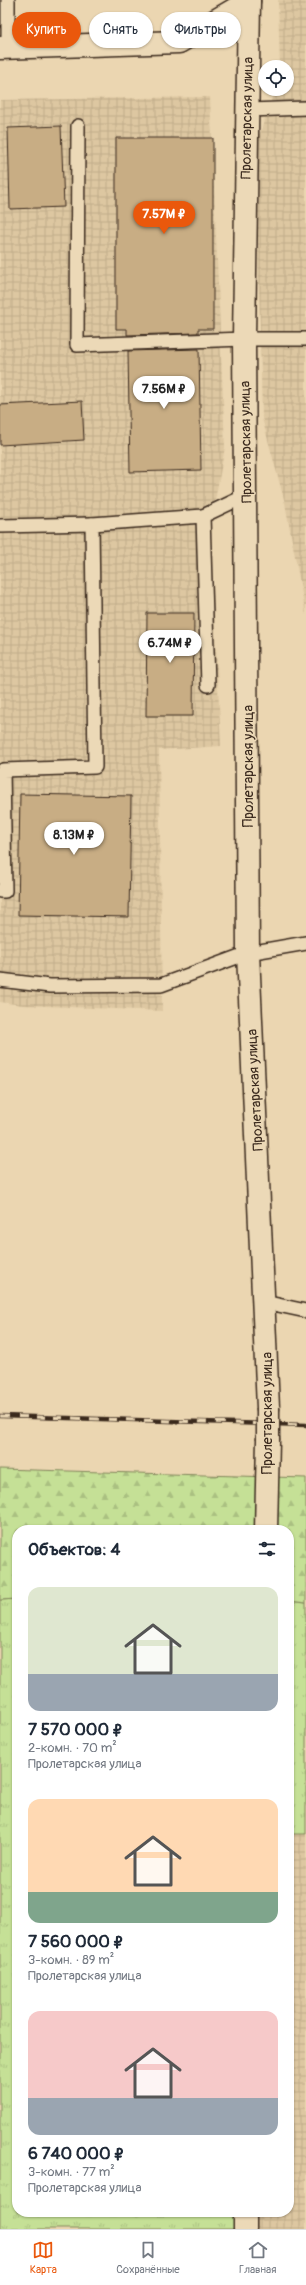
<!DOCTYPE html>
<html lang="ru">
<head>
<meta charset="utf-8">
<style>
	:root { --surface:#fff; --page:#f6f6f7; --text:#1f2937; --muted:#747a83; --line:#e0e1e3; --accent:#ea580c }
	body { margin:0; font-family:Pangolin,sans-serif; background:var(--page); color:var(--text); height:100vh; display:flex; flex-direction:column; font-size:15px; white-space:nowrap }
	* { box-sizing:border-box; margin:0 }
	p { font-size:13px; color:var(--muted) }
	.icon { flex:none; width:22px; height:22px; fill:none; stroke:currentColor; stroke-width:2; stroke-linecap:round; stroke-linejoin:round }
	.map { position:relative; flex:1; overflow:hidden }
	.drawer { position:absolute; left:12px; top:1525px; width:282px; height:692px; display:flex; flex-direction:column; background:var(--surface); border-radius:16px; box-shadow:0 1px 3px #0004 }
	.drawer>* { flex:none }
	.guide { position:absolute; left:12px; top:12px; width:282px; height:36px; display:flex; gap:8px }
	.tools { position:absolute; left:258px; top:60px; display:grid; gap:8px }
	.tools a { display:grid; place-items:center; width:36px; height:36px; border-radius:50%; background:var(--surface); box-shadow:0 1px 3px #0004; font-size:20px }
	.price { position:absolute; translate:-50% -34px; padding:0 9px; border-radius:14px; background:#fff; color:#222; font-size:13px; line-height:26px; filter:drop-shadow(0 1px 2px #0008) }
	.price::after { content:''; position:absolute; left:50%; top:24px; width:12px; height:9px; margin-left:-6px; background:inherit; clip-path:polygon(0 0,100% 0,50% 100%) }
	.price.active { background:var(--accent); color:#fff }
	ul { padding:0; list-style:none }
	li { display:grid; align-content:center; gap:8px; height:212px; padding:0 16px }
	li span { display:grid; place-items:center; height:124px; border-radius:12px; color:#555 }
	li>.icon { margin-inline-start:auto }
	span .icon { width:72px; height:72px; fill:#fffc; stroke-width:1 }
	li b { font-size:17px }
	h2 { display:flex; justify-content:space-between; align-items:center; height:48px; padding:0 16px; font-size:17px }
	.pill { padding:0 14px; border-radius:18px; background:var(--surface); box-shadow:0 1px 3px #0004; font-size:14px; line-height:36px }
	.pill.active { background:var(--accent); color:#fff }
	.tabs { display:flex; justify-content:space-around; align-items:center; height:56px; border-top:1px solid var(--line); background:var(--surface); font-size:11px; color:var(--muted) }
	.tabs a { display:grid; justify-items:center; gap:2px }
	.tabs .active { color:var(--accent) }
	.map>svg:first-child { display:block }
</style>
</head>
<body>
<div class="map">
<svg width="306" height="2229" viewBox="0 0 306 2229">
	<defs>
		<pattern id="industrial-grid" width="8" height="8" patternUnits="userSpaceOnUse"><rect width="8" height="8" fill="#ddc7a1"/><path d="M0 4h8M4 0v8" fill="none" stroke="#bfab8a"/></pattern>
		<pattern id="grass-tufts" width="24" height="20" patternUnits="userSpaceOnUse"><rect width="24" height="20" fill="#c5e096"/><path d="M3 7l-1-3M5 7V3M7 7l1-3M15 17l-1-3M17 17v-4M19 17l1-3" fill="none" stroke="#aac081"/></pattern>
		<pattern id="forest-firs" width="22" height="20" patternUnits="userSpaceOnUse"><rect width="22" height="20" fill="#c5e096"/><path d="M5 1l3.5 6h-7zM16 11l3.5 6h-7z" fill="#aac081"/></pattern>
	</defs>
	<rect width="100%" height="100%" fill="#ebd6b1"/>
	<filter id="ink" filterUnits="userSpaceOnUse"><feTurbulence type="fractalNoise" baseFrequency=".025" numOctaves="2"/><feDisplacementMap in="SourceGraphic" scale="8" xChannelSelector="R" yChannelSelector="G"/><feConvolveMatrix kernelMatrix="1 2 1 2 8 2 1 2 1" color-interpolation-filters="sRGB"/></filter>
	<g filter="url(#ink)">
		<g fill="url(#industrial-grid)">
			<polygon points="278,0 306,0 306,615 285,503 262,418 256,145 275,89 287,89 287,67 280,67"/>
			<polygon points="210,97 225,447 210,527 221,746 159,750 162,1011 23,1005 0,1002 0,100"/>
			<polygon points="289,1834 306,1834 306,2229 243,2229 244,2212 289,2212"/>
		</g>
		<g fill="url(#grass-tufts)" stroke="#80855a">
			<polygon points="17,1599 17,2212 244,2212 243,2229 0,2229 0,1600"/>
			<polygon points="289,1601 306,1603 306,1834 289,1834"/>
		</g>
		<polygon fill="url(#forest-firs)" stroke="#80855a" points="0,1469 306,1478 306,1603 289,1601 289,1530 17,1530 17,1599 0,1600"/>
		<g fill="#c8ad84" stroke="#3b2a1e">
			<polygon points="61,126 64,207 10,209 8,128"/>
			<polygon points="116,138 213,138 213,329 198,329 198,333 127,335 127,329 116,329"/>
			<polygon points="199,349 201,470 130,472 128,351"/>
			<polygon points="82,401 84,440 0,445 0,405"/>
			<polygon points="147,613 194,613 193,716 146,716"/>
			<polygon points="20,794 131,796 129,917 18,915"/>
		</g>
		<g fill="none" stroke-linecap="round" stroke-linejoin="round">
			<defs>
				<g id="service">
					<polyline points="8,0 8,48"/>
					<polyline points="247,110 306,108"/>
					<polyline points="78,126 77,345 244,339 306,339"/>
					<polyline points="0,526 92,524"/>
					<polyline points="208,685 203,516 247,495"/>
					<polyline points="0,891 5,891 3,770 95,767 92,524 203,516"/>
					<polyline points="0,980 50,986 161,985 248,953 306,943"/>
					<polyline points="264,1302 306,1311"/>
				</g>
				<g id="tertiary">
					<polyline points="249,0 244,339 248,953 268,1408"/>
					<polyline points="0,48 179,42 249,1"/>
					<polyline points="266,1530 268,1440"/>
					<polyline points="245,2229 245,2212"/>
				</g>
			</defs>
			<use href="#service" stroke="#3b2a1e" stroke-width="16"/>
			<use href="#tertiary" stroke="#3b2a1e" stroke-width="25"/>
			<use href="#service" stroke="#ecd9b7" stroke-width="13"/>
			<use href="#tertiary" stroke="#ecd9b7" stroke-width="22"/>
			<defs>
				<polyline id="rail" points="0,1416 306,1425"/>
			</defs>
			<use href="#rail" stroke="#3b2a1e" stroke-width="4.5"/>
			<use href="#rail" stroke="#ecd9b7" stroke-width="3" stroke-dasharray="9" stroke-linecap="butt"/>
			<defs>
				<polyline id="tertiary-bridge" points="268,1440 268,1408"/>
			</defs>
			<use href="#tertiary-bridge" stroke="#3b2a1e" stroke-width="25" stroke-linecap="butt"/>
			<use href="#tertiary-bridge" stroke="#ecd9b7" stroke-width="22"/>
		</g>
	</g>
	<g text-anchor="middle" dominant-baseline="central" stroke-width="3" stroke-linejoin="round" paint-order="stroke">
		<g font-size="14" fill="#3b2a1e" stroke="#ecd9b7">
			<text transform="translate(247 118) rotate(-89)">Пролетарская улица</text>
			<text transform="translate(246 442) rotate(-91)">Пролетарская улица</text>
			<text transform="translate(248 766) rotate(-90)">Пролетарская улица</text>
			<text transform="translate(255 1090) rotate(-93)">Пролетарская улица</text>
			<text transform="translate(267 1413) rotate(-90)">Пролетарская улица</text>
		</g>
	</g>
</svg>
<div class="tools">
<a><svg class="icon" aria-label="locate" viewBox="0 0 24 24"><circle cx="12" cy="12" r="6"/><path d="M12 2v4M12 18v4M2 12h4M18 12h4"/></svg></a>
</div>
<b class="price active" style="left:164px;top:235px">7.57M ₽</b>
<b class="price" style="left:164px;top:410px">7.56M ₽</b>
<b class="price" style="left:170px;top:664px">6.74M ₽</b>
<b class="price" style="left:74px;top:856px">8.13M ₽</b>
<div class="guide">
<a class="pill active">Купить</a>
<a class="pill">Снять</a>
<a class="pill">Фильтры</a>
</div>
<section class="drawer">
<h2>Объектов: 4<svg class="icon" aria-label="filters" viewBox="0 0 24 24"><path d="M4 7h16M4 17h16"/><circle cx="9" cy="7" r="2"/><circle cx="15" cy="17" r="2"/></svg></h2>
<ul>
<li><span style="background:linear-gradient(#dfe7d0 70%,#9aa5b1 0)"><svg class="icon" aria-label="home" viewBox="0 0 24 24"><path d="M3 11l9-7 9 7M6 9v11h12V9"/></svg></span><div><b>7 570 000 ₽</b><p>2-комн. · 70 m²</p><p>Пролетарская улица</p></div></li>
<li><span style="background:linear-gradient(#ffd9b3 75%,#7fa58c 0)"><svg class="icon" aria-label="home" viewBox="0 0 24 24"><path d="M3 11l9-7 9 7M6 9v11h12V9"/></svg></span><div><b>7 560 000 ₽</b><p>3-комн. · 89 m²</p><p>Пролетарская улица</p></div></li>
<li><span style="background:linear-gradient(#f6c9c9 70%,#9aa5b1 0)"><svg class="icon" aria-label="home" viewBox="0 0 24 24"><path d="M3 11l9-7 9 7M6 9v11h12V9"/></svg></span><div><b>6 740 000 ₽</b><p>3-комн. · 77 m²</p><p>Пролетарская улица</p></div></li>
</ul>
</section>
</div>
<nav class="tabs">
<a class="active"><svg class="icon" aria-label="map" viewBox="0 0 24 24"><path d="M3 6l6-2 6 2 6-2v14l-6 2-6-2-6 2zM9 4v14M15 6v14"/></svg>Карта</a>
<a><svg class="icon" aria-label="saved" viewBox="0 0 24 24"><path d="M7 4h10v16l-5-4-5 4z"/></svg>Сохранённые</a>
<a><svg class="icon" aria-label="home" viewBox="0 0 24 24"><path d="M3 11l9-7 9 7M6 9v11h12V9"/></svg>Главная</a>
</nav>
</body>
</html>
